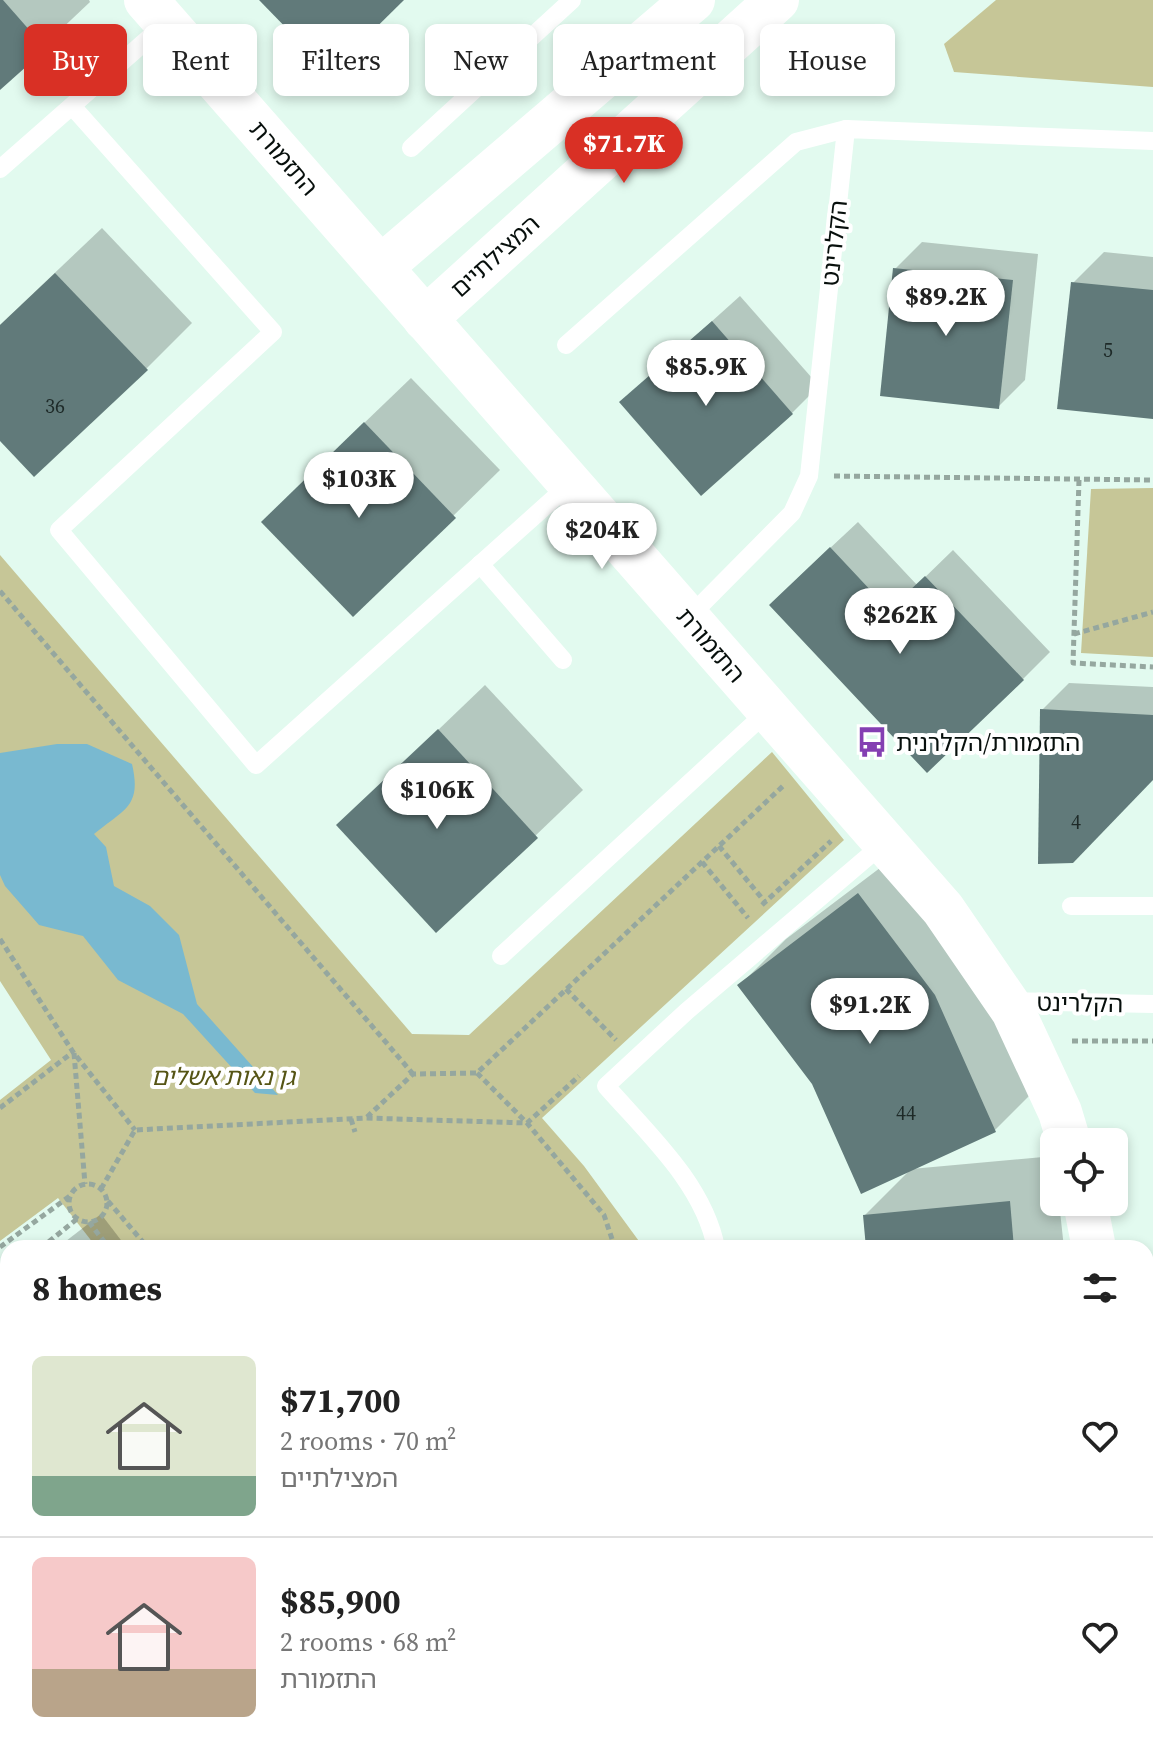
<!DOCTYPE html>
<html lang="en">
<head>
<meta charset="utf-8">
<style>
	:root { --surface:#fff; --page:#f6f6f6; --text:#222; --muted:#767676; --line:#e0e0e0; --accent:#d93025 }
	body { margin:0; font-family:"Source Serif 4","Noto Sans Hebrew",serif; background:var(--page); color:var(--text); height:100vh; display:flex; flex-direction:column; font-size:30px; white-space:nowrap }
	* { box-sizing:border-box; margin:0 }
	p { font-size:26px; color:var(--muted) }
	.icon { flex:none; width:44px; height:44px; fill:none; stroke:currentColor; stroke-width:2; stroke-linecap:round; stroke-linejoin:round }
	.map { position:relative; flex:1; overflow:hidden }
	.panel { position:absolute; left:0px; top:1240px; width:1154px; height:514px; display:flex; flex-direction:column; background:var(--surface); border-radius:24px 24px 0 0; box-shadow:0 4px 12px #0003 }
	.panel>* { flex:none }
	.guide { position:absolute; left:24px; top:24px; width:1106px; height:72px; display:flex; gap:16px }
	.buttons { position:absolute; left:1040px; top:1128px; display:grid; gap:16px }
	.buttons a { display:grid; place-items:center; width:88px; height:88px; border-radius:12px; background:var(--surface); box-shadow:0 4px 12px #0003; font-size:40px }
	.price { position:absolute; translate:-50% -68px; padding:0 18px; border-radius:28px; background:#fff; color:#222; font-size:26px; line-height:52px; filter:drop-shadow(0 2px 4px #0008) }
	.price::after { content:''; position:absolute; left:50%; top:48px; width:24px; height:18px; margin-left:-12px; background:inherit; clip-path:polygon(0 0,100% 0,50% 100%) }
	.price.current { background:var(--accent); color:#fff }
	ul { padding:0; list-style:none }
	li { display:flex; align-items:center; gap:24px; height:200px; padding:0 32px }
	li+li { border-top:2px solid var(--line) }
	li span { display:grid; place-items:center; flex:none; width:224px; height:160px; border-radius:12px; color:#555 }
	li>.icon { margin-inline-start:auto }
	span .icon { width:96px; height:96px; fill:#fffc; stroke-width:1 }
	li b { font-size:34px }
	h2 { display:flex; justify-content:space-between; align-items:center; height:96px; padding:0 32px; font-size:34px }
	.chip { padding:0 28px; border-radius:12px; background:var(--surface); box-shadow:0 4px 12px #0003; font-size:28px; line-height:72px }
	.chip.current { background:var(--accent); color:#fff }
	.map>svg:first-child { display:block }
</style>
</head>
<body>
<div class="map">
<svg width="1153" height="1753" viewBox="0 0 1153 1753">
	<rect width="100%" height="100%" fill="#e2faef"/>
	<g fill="#c6c697">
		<polygon points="996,0 1153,0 1153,87 954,72 944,44"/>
		<polygon points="1153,488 1153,657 1081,653 1091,489"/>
		<polygon points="0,555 412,1034 469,1035 772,752 844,840 542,1118 584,1166 644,1248 97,1248 58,1198 0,1241 0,1100 51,1060 0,981"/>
	</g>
	<path fill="#79b9d0" d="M57,744H87L132,764C142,807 124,809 94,834L106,847L114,886L150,906L179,935L197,1004L278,1095L255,1093L183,1014L118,980L83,936L39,925L5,886L0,875V753Z"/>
	<g fill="#0003">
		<polygon points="0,0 89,0 90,2 0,87"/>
		<polygon points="102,228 192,323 146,369 0,438 0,325"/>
		<polygon points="922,242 1038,254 1025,380 998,407 895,269"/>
		<polygon points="1104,252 1153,257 1153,417 1073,283"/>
		<polygon points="740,296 819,386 792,413 622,402"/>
		<polygon points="411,378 500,470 353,614 309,476"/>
		<polygon points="858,522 917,585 953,550 1050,652 1023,679 798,578"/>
		<polygon points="1069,683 1153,687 1153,778 1042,710"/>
		<polygon points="485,685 583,790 437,930 339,825"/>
		<polygon points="905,849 1041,1084 995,1130 862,1191 813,1083 740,985 786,939"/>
		<polygon points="1054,1156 1054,1202 1059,1202 1064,1248 868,1248 865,1215 911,1169"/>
		<polygon points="101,1214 127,1248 57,1248"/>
		<polygon points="8,1286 8,1412 0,1419 0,1292"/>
		<polygon points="8,1521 8,1681 0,1673 0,1529"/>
		<polygon points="81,1746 245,1746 241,1753 90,1753"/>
		<polygon points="300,1746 462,1746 459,1753 297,1753"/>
		<polygon points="595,1746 769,1746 762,1753 598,1753"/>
		<polygon points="782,1746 796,1746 788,1753"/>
	</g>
	<g fill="#617a7a">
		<polygon points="0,0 3,0 46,49 0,90"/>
		<polygon points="259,0 404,0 330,73"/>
		<polygon points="893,268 1013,280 999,409 880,396"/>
		<polygon points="55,273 148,370 34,477 0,441 0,325"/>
		<polygon points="1071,282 1153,290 1153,419 1057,409"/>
		<polygon points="712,321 793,414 701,496 619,402"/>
		<polygon points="364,422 456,518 353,617 261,522"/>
		<polygon points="830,547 889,610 925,576 1024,680 927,773 769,605"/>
		<polygon points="1040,709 1153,715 1153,780 1073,863 1038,864"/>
		<polygon points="438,729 538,838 436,933 336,825"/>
		<polygon points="858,893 935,995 996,1132 861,1194 812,1084 737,985"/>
		<polygon points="1010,1201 1014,1248 866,1248 863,1215"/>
	</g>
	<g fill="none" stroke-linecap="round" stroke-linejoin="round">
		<g stroke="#95a79f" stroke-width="5" stroke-dasharray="6 4" stroke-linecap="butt">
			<polyline points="834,476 1153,480"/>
			<polyline points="1079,480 1073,663 1153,667"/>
			<polyline points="0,591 413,1074"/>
			<polyline points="1074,634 1153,612"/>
			<polyline points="719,846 765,902"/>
			<polyline points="702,862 748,918"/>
			<polyline points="762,905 831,841"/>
			<polyline points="0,939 73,1052 135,1130"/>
			<polyline points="566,989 616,1040"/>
			<polyline points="1072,1041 1153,1041"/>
			<polyline points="74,1053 85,1184"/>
			<polyline points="477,1073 527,1123 604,1215 615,1248"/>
			<polyline points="0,1108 73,1052"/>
			<polyline points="367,1117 413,1074 477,1073 783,786"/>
			<polyline points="351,1119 355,1132"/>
			<circle cx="88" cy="1203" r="19"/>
			<polyline points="101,1189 135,1130 366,1118 527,1123 579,1076"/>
			<polyline points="108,1201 148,1248"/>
			<polyline points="89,1222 109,1248"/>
			<polyline points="0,1247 70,1196"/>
			<polyline points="41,1248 77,1219"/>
			<polyline points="0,1280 8,1273"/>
			<polyline points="0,1742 11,1753"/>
			<polyline points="512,1746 513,1753"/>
		</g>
		<g stroke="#fff" stroke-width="18">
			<polyline points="72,106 273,332 59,530 256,765 570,484"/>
			<polyline points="411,148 572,0"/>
			<polyline points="0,169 166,23"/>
			<polyline points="566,345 796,142 846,129"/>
			<polyline points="480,564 563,660"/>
			<polyline points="688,618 792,513 809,476 846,129 1153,141"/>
			<polyline points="1071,906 1153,906"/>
			<polyline points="501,956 769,710"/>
			<polyline points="1008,1001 1153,1004"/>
			<path d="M716,1248C704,1184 647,1133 606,1086L687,1011L884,843"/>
			<polyline points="0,1452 8,1446"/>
			<polyline points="1153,1620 1153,1628"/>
			<polyline points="454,1746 455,1753"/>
			<polyline points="1100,1746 1107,1753"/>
		</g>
		<polyline stroke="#fff" stroke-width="36" points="1146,1428 1153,1430"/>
		<g stroke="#fff" stroke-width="44">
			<polyline points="146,0 943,909 1013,1011 1060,1112 1069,1142"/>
			<polyline points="381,267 693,0"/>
			<polyline points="425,319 777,0"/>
			<polyline points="1085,1202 1094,1248"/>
			<polyline points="908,1753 915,1746"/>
		</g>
	</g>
	<defs>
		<symbol id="bus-bare" viewBox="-9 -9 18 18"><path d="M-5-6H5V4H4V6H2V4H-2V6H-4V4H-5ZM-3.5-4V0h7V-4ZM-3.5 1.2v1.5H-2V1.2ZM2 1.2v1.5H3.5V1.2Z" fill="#843fb2" stroke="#fff" stroke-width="2.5" paint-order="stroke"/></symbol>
	</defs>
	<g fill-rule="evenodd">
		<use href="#bus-bare" x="850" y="720" width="44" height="44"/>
	</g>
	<g text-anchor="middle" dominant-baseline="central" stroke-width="8" stroke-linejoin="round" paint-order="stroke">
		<g font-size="20" fill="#1e2a28">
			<text x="1108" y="350">5</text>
			<text x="55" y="406">36</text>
			<text x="1076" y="822">4</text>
			<text x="906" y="1113">44</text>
		</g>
		<g font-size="24" fill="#070f0c" stroke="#fff">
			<text transform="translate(284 158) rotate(49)">התזמורת</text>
			<text transform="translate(834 243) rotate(-84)">הקלרינט</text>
			<text transform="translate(495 256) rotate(-42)">המצילתיים</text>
			<text transform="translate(711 645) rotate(49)">התזמורת</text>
			<text transform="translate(1080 1003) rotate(1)">הקלרינט</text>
		</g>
		<g font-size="24" fill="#070f0c" stroke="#fff" text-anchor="start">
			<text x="896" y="742">התזמורת/הקלרנית</text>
		</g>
		<g font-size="24" font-style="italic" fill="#565515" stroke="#fff">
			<text x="223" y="1076">גן נאות אשלים</text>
		</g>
	</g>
</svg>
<div class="buttons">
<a><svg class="icon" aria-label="locate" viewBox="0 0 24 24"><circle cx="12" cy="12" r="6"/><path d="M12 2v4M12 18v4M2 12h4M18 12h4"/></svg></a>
</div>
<b class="price current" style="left:624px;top:185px">$71.7K</b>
<b class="price" style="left:946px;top:338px">$89.2K</b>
<b class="price" style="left:706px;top:408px">$85.9K</b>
<b class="price" style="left:359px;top:520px">$103K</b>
<b class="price" style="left:602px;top:571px">$204K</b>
<b class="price" style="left:900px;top:656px">$262K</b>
<b class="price" style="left:437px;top:831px">$106K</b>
<b class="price" style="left:870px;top:1046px">$91.2K</b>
<div class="guide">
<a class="chip current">Buy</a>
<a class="chip">Rent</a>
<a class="chip">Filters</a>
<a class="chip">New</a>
<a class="chip">Apartment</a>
<a class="chip">House</a>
</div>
<section class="panel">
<h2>8 homes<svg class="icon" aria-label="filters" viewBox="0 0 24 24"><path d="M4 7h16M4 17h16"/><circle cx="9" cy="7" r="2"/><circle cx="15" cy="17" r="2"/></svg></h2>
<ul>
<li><span style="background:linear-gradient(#dfe7d0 75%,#7fa58c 0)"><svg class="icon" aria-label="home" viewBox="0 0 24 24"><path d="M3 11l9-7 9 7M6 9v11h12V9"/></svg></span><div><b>$71,700</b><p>2 rooms · 70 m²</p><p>המצילתיים</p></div><svg class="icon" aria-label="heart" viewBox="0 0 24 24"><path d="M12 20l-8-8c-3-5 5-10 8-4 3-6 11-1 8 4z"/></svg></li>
<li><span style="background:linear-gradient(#f6c9c9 70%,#b9a48a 0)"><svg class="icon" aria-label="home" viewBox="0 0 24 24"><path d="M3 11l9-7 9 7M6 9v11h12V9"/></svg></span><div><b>$85,900</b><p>2 rooms · 68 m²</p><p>התזמורת</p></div><svg class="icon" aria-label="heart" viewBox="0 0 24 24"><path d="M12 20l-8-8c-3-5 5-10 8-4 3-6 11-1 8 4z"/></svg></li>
</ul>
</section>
</div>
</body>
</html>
